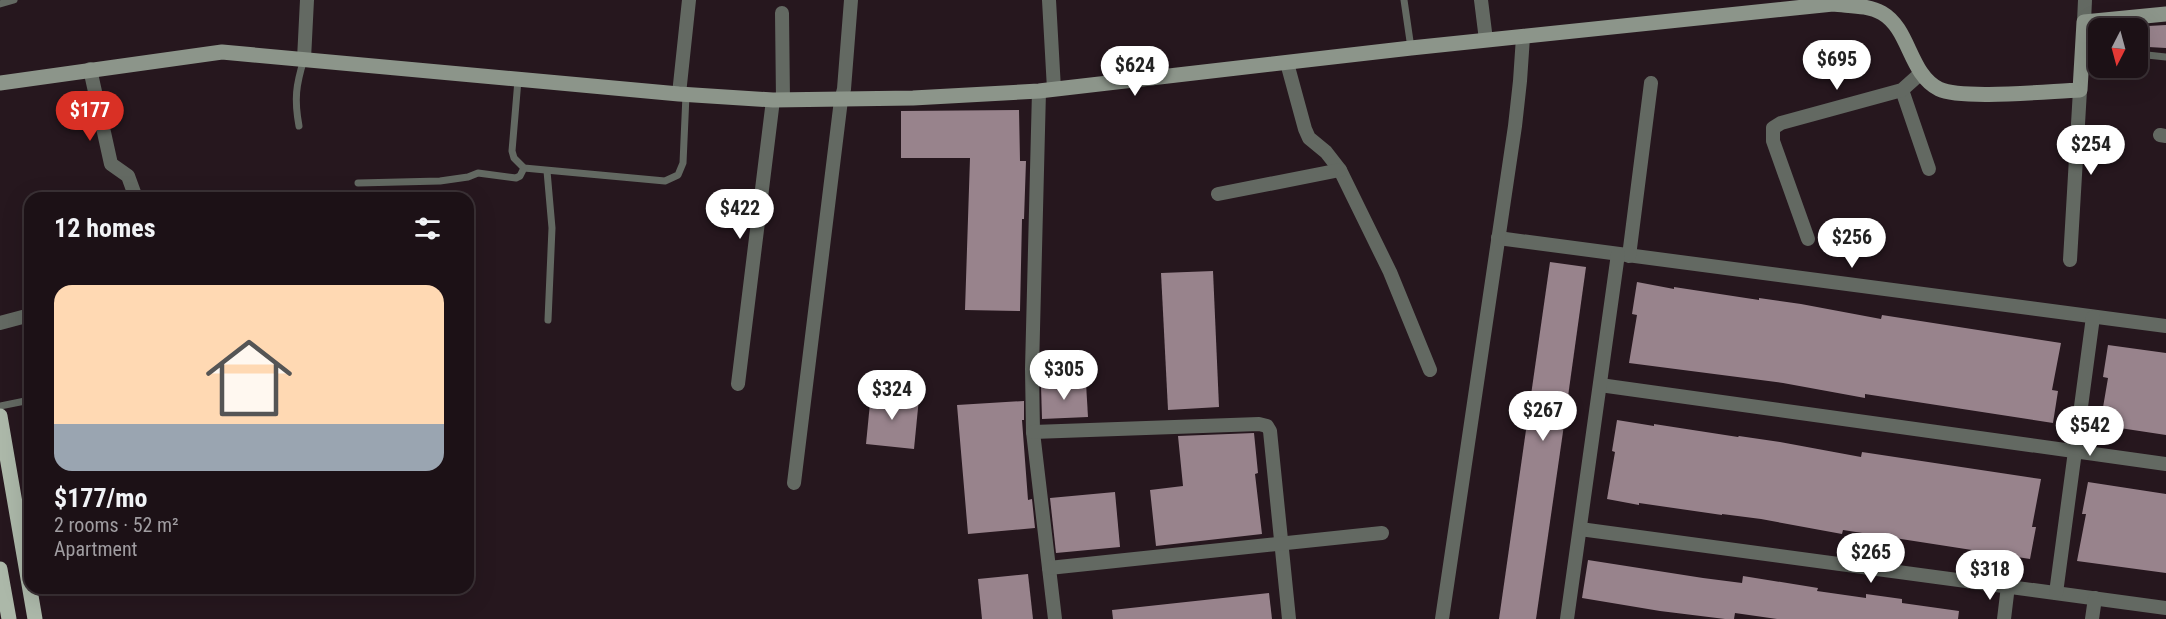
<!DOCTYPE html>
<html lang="en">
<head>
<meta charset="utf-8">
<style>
	:root { --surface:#1c1116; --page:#291f23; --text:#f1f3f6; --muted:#a09da1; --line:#3a3135; --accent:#d93025 }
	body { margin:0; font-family:"Roboto Condensed",sans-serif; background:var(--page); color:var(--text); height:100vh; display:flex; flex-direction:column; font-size:22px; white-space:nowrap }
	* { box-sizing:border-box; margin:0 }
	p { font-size:20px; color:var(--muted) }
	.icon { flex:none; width:33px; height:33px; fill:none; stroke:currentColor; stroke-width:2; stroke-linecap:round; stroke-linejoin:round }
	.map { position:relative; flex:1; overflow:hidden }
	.panel { position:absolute; left:24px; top:192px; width:450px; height:402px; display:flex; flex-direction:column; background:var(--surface); border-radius:18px; box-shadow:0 6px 24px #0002,0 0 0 2px var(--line) }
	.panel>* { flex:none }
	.needle { width:39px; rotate:186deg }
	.buttons { position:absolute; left:2088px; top:18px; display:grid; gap:12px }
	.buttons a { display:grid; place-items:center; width:60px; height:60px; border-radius:12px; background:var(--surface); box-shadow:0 6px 24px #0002,0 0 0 2px var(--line); font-size:30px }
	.price { position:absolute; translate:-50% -51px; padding:0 14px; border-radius:21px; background:#fff; color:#222; font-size:20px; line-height:39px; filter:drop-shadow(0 2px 3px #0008) }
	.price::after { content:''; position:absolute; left:50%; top:36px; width:18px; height:14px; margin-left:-9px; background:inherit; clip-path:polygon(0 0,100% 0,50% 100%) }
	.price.active { background:var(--accent); color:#fff }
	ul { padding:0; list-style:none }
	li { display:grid; align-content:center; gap:12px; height:318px; padding:0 30px }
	li span { display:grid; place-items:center; height:186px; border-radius:18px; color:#555 }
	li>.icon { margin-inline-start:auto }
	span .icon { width:108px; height:108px; fill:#fffc; stroke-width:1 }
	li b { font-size:26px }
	h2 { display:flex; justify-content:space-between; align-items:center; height:72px; padding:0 30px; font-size:26px }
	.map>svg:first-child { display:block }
</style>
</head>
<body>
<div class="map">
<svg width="2166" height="619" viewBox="0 0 2166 619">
	<rect width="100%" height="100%" fill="#26171e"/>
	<g fill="#98838c">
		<polygon points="2166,25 2166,48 2148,47 2148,26"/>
		<polygon points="1019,110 1020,161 1026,161 1024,219 1022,219 1020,311 965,310 970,158 901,158 901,111"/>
		<polygon points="1550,262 1586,267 1565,418 1536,619 1499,619"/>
		<polygon points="1213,271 1219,407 1168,410 1161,273"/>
		<polygon points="1637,282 1674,289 1674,287 1759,300 1759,298 1801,304 1881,319 1882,315 2061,343 2052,390 2058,391 2053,423 1865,394 1865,398 1783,383 1629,363 1637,315 1632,314"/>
		<polygon points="2108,345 2166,353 2166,435 2100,425 2108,378 2103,377"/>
		<polygon points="1086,383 1088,417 1042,419 1041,385"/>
		<polygon points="871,393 919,398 914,449 866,444"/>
		<polygon points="1024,401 1024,420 1022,420 1028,500 1032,499 1035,528 968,534 957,405"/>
		<polygon points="1617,420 1654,426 1654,424 1738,437 1739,436 1780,442 1861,457 1862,452 2041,479 2032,527 2036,527 2030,559 1843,530 1842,534 1761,519 1722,514 1722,515 1639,503 1639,505 1607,499 1615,452 1612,451"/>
		<polygon points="1254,433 1258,473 1255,474 1262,534 1156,546 1150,490 1183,486 1178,436"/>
		<polygon points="2088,482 2166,494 2166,573 2077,561 2086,514 2082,514"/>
		<polygon points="1115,492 1120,547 1056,553 1050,498"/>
		<polygon points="1588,560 1703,578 1742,583 1743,576 1818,588 1817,591 1866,598 1866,594 1902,599 1902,603 1959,611 1958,619 1777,619 1735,613 1734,619 1725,619 1660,611 1582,598"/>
		<polygon points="1028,574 1033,619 982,619 978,579"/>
		<polygon points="1269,593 1272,619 1113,619 1112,610"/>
	</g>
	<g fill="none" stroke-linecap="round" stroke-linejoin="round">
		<g stroke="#636962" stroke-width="7">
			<polyline points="1404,0 1411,48"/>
			<polyline points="0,4 14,0"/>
			<polyline points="2147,55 2166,57"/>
			<polyline points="518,80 512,151 514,158 524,168 665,181 678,175 683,163 686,95"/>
			<path d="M299,126C294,99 296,85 304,59"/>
			<polyline points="547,171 552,228 548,320"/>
			<polyline points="358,183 440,181 468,177 478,173 516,178 520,176 524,168"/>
			<polyline points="0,406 30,400"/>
		</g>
		<g stroke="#636962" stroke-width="14">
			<polyline points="1049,0 1054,89"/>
			<polyline points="1481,0 1486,40"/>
			<polyline points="782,13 783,100"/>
			<polyline points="2084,22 2085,0"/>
			<polyline points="304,59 307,0"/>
			<polyline points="1287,63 1305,129 1309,138 1326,152 1340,170 1390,272 1430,370"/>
			<polyline points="90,69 111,164 128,176 136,198"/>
			<polyline points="1902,90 1929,169"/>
			<polyline points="1039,91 1032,369 1033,432 1055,619"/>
			<polyline points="679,94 689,0"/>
			<polyline points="2160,135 2166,136"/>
			<polyline points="1218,194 1340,170"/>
			<polyline points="1498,238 2166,326"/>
			<polyline points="1808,239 1773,141 1773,128 1781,123 1902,90 1921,73"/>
			<polyline points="1629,256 1651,83"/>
			<polyline points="2070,260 2080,90"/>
			<polyline points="0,323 30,315"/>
			<polyline points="738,384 773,100"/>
			<polyline points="1600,385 2166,464"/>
			<polyline points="1033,432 1259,424 1267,426 1270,431 1289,619"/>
			<polyline points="794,483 841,100 844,89 851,0"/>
			<polyline points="1580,529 2166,608"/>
			<polyline points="1049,568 1382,533"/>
			<polyline points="2056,593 2093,317"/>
			<polyline points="1442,619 1515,126 1520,81 1523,37"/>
			<polyline points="1567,619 1618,254"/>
			<polyline points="2004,619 2008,586"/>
			<polyline points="2092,619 2095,598"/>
		</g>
		<path stroke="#8c958a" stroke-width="15" d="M0,83L222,52L679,94L773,100L913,98L1039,91L1411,48L1833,4C1849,6 1868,5 1882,13C1910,29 1909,74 1939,89C1962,100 2050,91 2080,90L2084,22L2166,14"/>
		<g stroke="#acb8a9" stroke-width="15">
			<polyline points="0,416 35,619"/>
			<polyline points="0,569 9,619"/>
		</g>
	</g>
</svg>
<div class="buttons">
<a><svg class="needle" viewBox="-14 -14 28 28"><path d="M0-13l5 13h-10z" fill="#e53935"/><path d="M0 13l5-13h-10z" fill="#a09da1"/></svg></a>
</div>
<b class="price" style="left:1837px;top:91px">$695</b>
<b class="price" style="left:1135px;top:97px">$624</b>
<b class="price active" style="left:90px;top:142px">$177</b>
<b class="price" style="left:2091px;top:176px">$254</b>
<b class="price" style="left:740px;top:240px">$422</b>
<b class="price" style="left:1852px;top:269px">$256</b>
<b class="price" style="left:1064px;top:401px">$305</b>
<b class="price" style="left:892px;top:421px">$324</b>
<b class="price" style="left:1543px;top:442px">$267</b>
<b class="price" style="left:2090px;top:457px">$542</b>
<b class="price" style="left:1871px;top:584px">$265</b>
<b class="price" style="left:1990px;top:601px">$318</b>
<section class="panel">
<h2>12 homes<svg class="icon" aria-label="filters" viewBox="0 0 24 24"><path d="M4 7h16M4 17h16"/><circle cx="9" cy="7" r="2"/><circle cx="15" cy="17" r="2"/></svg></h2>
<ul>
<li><span style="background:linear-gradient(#ffd9b3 75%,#9aa5b1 0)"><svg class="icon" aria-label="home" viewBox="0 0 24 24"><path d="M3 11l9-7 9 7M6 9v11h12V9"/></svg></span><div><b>$177/mo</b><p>2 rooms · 52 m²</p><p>Apartment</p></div></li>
</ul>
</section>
</div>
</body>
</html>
